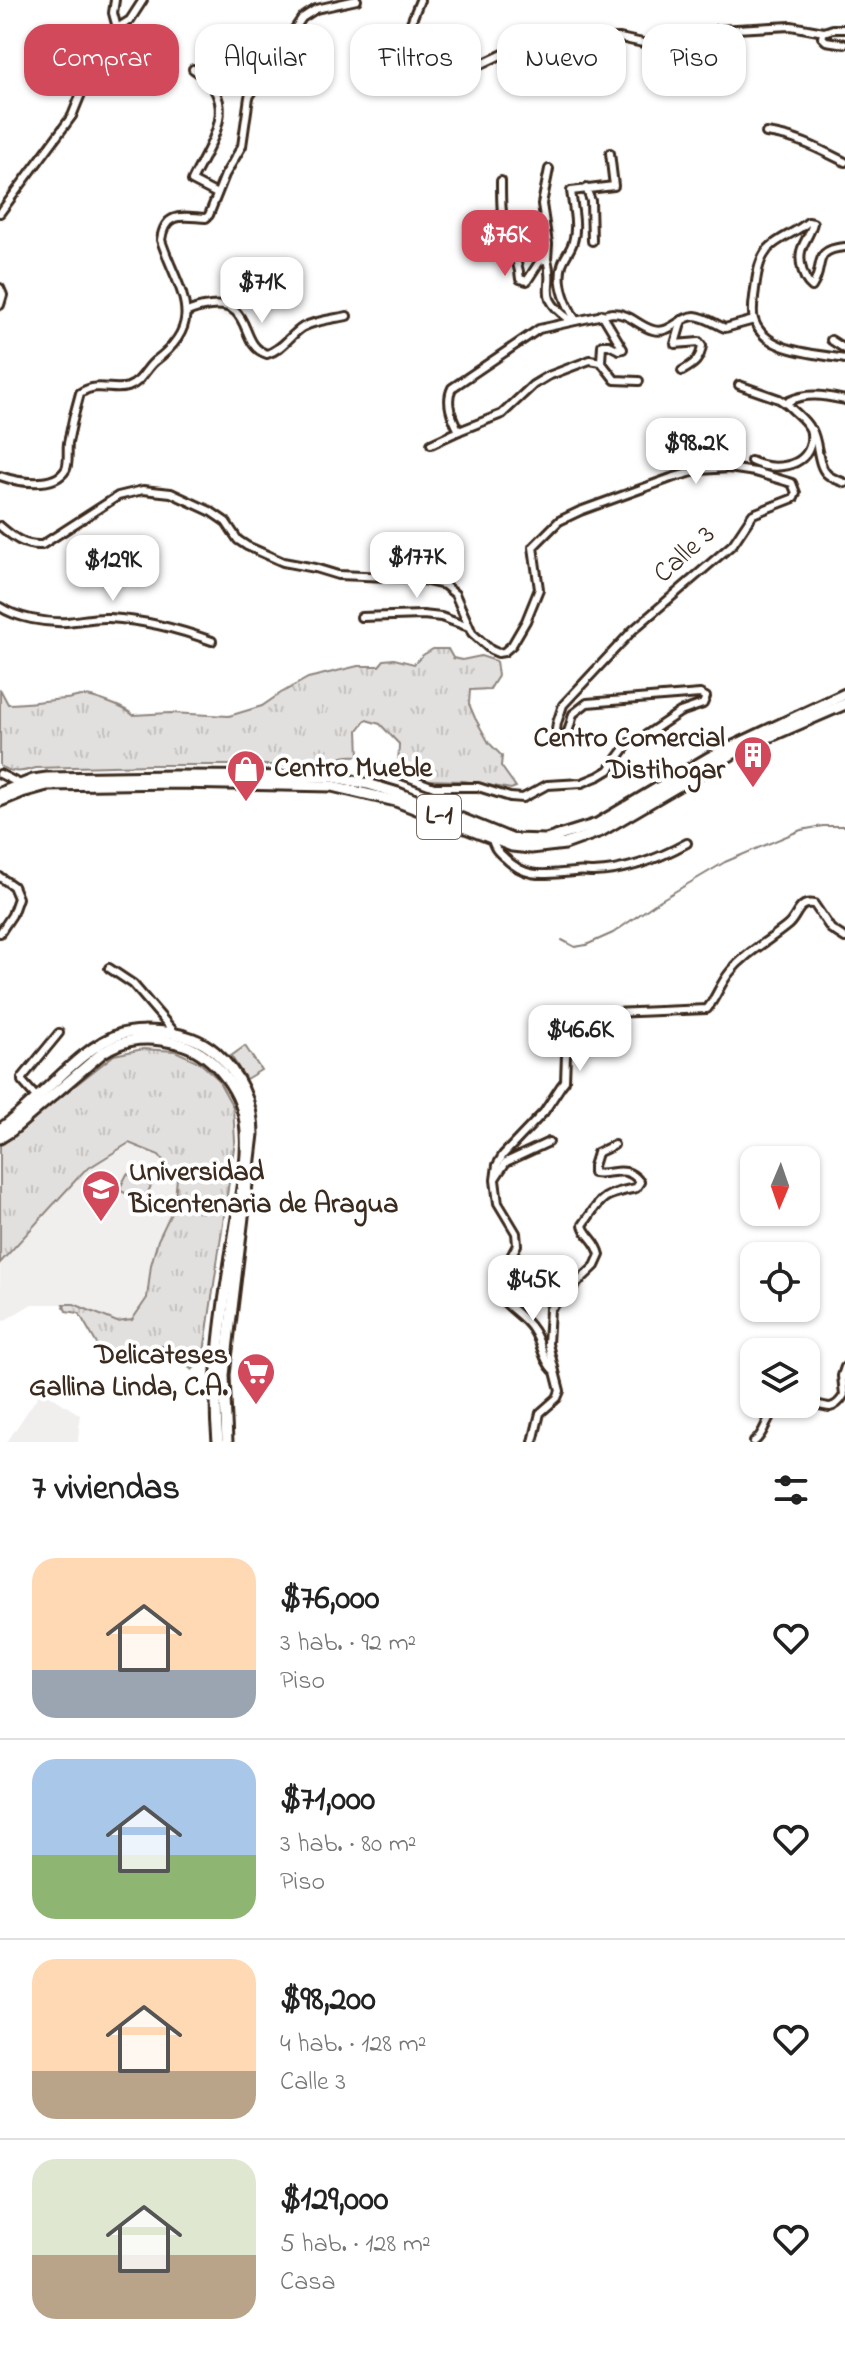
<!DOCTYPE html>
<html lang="es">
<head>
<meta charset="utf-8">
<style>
	:root { --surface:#fff; --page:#f2f2f2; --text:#222; --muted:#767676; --line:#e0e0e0; --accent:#d1495b }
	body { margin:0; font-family:"Indie Flower",sans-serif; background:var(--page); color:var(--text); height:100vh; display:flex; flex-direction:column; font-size:30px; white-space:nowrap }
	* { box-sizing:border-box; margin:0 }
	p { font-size:26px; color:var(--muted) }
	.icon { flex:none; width:44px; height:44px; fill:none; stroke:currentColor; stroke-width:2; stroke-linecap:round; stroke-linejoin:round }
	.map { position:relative; height:1442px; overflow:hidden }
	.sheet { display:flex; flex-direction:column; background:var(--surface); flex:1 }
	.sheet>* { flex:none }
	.hud { position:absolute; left:24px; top:24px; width:798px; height:72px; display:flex; gap:16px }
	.needle { width:52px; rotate:182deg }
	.fabs { position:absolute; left:740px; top:1146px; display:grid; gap:16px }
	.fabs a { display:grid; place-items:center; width:80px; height:80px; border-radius:16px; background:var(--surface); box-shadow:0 2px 6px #0004; font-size:40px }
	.price { position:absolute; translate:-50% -68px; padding:0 18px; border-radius:16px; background:#fff; color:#222; font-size:26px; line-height:52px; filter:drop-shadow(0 2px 4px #0008) }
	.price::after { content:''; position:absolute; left:50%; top:48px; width:24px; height:18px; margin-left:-12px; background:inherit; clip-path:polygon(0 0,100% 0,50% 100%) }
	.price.selected { background:var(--accent); color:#fff }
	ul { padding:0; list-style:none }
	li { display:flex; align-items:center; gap:24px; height:200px; padding:0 32px }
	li+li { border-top:2px solid var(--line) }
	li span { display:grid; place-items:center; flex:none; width:224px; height:160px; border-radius:24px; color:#555 }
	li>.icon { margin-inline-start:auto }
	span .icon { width:96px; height:96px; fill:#fffc; stroke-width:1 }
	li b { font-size:34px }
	h2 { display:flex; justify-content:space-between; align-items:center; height:96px; padding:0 32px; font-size:34px }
	.pill { padding:0 28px; border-radius:24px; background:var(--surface); box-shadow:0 2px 6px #0004; font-size:28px; line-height:72px }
	.pill.selected { background:var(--accent); color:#fff }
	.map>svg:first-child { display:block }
</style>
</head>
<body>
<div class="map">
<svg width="845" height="1442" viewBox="0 0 845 1442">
	<defs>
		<pattern id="grass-tufts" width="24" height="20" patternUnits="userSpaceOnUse" patternTransform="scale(2)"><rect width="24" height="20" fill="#e2e0de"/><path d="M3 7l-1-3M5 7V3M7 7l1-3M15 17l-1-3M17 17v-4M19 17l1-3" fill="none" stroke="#c3c0be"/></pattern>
	</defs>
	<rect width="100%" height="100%" fill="#fff"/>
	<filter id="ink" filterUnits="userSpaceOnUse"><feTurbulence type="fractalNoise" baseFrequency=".0125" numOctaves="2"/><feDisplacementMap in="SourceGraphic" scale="16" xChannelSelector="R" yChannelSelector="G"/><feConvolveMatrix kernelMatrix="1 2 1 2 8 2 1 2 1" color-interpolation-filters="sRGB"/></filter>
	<g filter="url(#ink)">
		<g fill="#f1efee">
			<polygon points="129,1143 159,1155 177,1178 174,1207 158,1240 151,1265 147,1298 132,1320 117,1322 74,1304 32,1304 0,1323 0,1263 84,1171"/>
			<polygon points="42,1390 80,1415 78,1442 7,1442"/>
		</g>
		<g fill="url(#grass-tufts)" stroke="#8e857e" stroke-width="2">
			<path d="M433,649H448L453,658L462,660L481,656L496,661L498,676L490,689L470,690L469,704L475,718L489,743L502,756L501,766L516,787L511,789L464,781L425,780L398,769L399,744L380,724L366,720L358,730L359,756C346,755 340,756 329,765H149L36,768C22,772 13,774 0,766V689L8,704C28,704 47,700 66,699C73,699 79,695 85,696C96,697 126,708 133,715L170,713L229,716L262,706L281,693L308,678L358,666H379L384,660L394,659L414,664L423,655Z"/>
			<polygon points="143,1049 175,1051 199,1062 217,1078 233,1107 235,1141 203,1359 192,1370 163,1346 102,1353 79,1313 66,1311 63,1304 74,1304 117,1322 132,1320 147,1298 151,1265 158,1240 174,1207 177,1178 159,1155 129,1143 84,1171 0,1263 0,1138 44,1110 114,1055"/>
		</g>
		<g fill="#e2e0de" stroke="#8e857e" stroke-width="2">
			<polygon points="245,1046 261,1070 246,1079 231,1056"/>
			<polygon points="127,1174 151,1186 143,1202 119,1190"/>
		</g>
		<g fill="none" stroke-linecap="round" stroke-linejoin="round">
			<polyline stroke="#887e77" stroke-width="2" points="562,940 575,947 586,945 613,933 659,901 725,862 801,830 823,826 845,826"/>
			<defs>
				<g id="street">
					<polyline points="115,0 113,13 117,28"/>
					<polyline points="420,0 404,40 406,47 412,53 449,72 455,74 465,72 535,39 620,38 675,50 695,51 701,49 717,30 791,26 824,32"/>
					<polyline points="845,29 833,29 824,32 822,37 826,41 845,44"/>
					<path d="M193,69C244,101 210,143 192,181L217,194"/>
					<path d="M766,133C797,137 817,148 845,162"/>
					<path d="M501,181C501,198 501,218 506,235C511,253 518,257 520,279L527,281L540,261L547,259C556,290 535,294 569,319H575"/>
					<polyline points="586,188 591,201 592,241"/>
					<polyline points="0,213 72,116 85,84 117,28 130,20 143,0"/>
					<path d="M845,247C810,250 826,266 812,287C806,282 804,277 802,269C796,246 808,242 813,223L808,222C796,233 779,237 768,249C758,261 757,275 755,289C754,299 751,311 754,320C765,353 815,353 845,359"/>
					<polyline points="547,259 548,244 542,204 549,169"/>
					<polyline points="0,288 3,295 0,305"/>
					<path d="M186,313C193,309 201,307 210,306C254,300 238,346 267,354C282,350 290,335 303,327C317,320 333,319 347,316"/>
					<path d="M575,319C566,304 557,283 562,265C564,257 571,250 573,242C578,227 573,207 571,191L614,186L610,153"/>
					<polyline points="831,340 845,349"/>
					<polyline points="601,362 602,345 609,345 619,350 623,349 602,314"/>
					<path d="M682,371C694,364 700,360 702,346L699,342L675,344L682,320"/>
					<path d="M639,381L615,380L601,362L590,360L548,376L533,385L502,414L459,431C452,418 445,402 452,388L539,329L612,313C630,313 638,326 653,330C670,335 680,316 695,316C706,317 715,324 725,328L754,320"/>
					<polyline points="739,385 779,399 788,405"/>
					<path d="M812,430C819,443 817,465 827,474C832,479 839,480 845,483"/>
					<polyline points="431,444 459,431"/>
					<path d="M751,461C772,471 806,469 811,442C811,437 812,434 810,429C805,419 795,413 788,405L789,401C808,392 825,396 845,400"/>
					<path d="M0,476C17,482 55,489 66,469C69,462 67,451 68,443C71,427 75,410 80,393C98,381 112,392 128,387C142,382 145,369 155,361C210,320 177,290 161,240C165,210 184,217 206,218L209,215L225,175L242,146L249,97L302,18L316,9L357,0"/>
					<path d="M0,526C14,538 24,546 42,545L118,496L143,490L171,493L210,511L226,522L238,540L247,546L283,562L315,568L338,575L414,578L444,585L455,594L472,633L491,650L498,653L504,652L512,645L526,621L539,589L533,547L559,521L580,511L671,478L700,470L729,468L755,472L792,483L796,493L794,498L753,514L733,544L633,630L563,705L557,723L555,737L561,741C570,732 570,725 573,714L587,703L700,694L706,697L703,704L680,712L640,739L629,743L609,770L599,776L582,783L547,785L523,798L510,797L478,787H434L383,768L376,770L368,784"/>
					<path d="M0,607C17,618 45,623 66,622C80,621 94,617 109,618C144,620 179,629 212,641"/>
					<polyline points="361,617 423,615 441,617 469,627"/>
					<polyline points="0,774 20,784"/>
					<path d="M492,838C493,847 498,852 505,858C527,880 546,874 574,872C581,871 587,872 593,872C627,871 658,859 687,843"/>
					<polyline points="0,877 13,886 18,898 12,915 0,933"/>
					<polyline points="109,968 133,984 176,1034"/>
					<polyline points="37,1098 22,1081 22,1078 59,1033"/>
					<polyline points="496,1177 506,1162 549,1142"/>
					<path d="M553,1370C542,1359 542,1343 533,1330C524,1315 507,1308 498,1294L497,1283L517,1245L516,1233L498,1203L495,1180L497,1165L503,1155L544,1112L561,1086L565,1081L566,1055L574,1041L593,1020L612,1013L707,1009C716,998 720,984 730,972C746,952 769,941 788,925C798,916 798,901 814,904L831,929L845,938"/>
					<path d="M533,1442L540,1413L557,1398L560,1391L548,1344L550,1309L595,1266L600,1255C597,1240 585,1236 583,1225C603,1196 602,1195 636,1188L640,1182C625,1163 612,1176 593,1173V1166L597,1153L614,1145"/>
					<path d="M754,1442C768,1431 764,1415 780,1409C792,1405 806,1403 818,1405C822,1405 826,1407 830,1407C837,1406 841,1400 844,1395L842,1376L845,1367"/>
				</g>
				<g id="primary">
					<polyline points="0,793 33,780 47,778 175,776 334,777 368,784 398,793 511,839 546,840 597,824 710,757 845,694"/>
					<polyline points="0,801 22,792 47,785 175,783 332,786 396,801 512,846 531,848 565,844 601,831 739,750 845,704"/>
					<path d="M0,1129C38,1104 79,1047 121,1034C135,1030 150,1031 165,1032C184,1035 200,1039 215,1052C239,1073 253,1103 253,1134L224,1375L227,1442"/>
					<path d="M0,1138L11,1131L102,1053C126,1037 149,1036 177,1043C211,1051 240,1087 245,1122C250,1157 240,1196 235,1230C224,1300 211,1372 218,1442"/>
				</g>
			</defs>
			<use href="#street" stroke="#3b2a1e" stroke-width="12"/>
			<use href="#primary" stroke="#3b2a1e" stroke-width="15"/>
			<use href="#street" stroke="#fff" stroke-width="6"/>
			<use href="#primary" stroke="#fff" stroke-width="9"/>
		</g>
	</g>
	<defs>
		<symbol id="building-pin" viewBox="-11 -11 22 30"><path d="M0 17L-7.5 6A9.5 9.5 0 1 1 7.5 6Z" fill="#d1495b" stroke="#fff"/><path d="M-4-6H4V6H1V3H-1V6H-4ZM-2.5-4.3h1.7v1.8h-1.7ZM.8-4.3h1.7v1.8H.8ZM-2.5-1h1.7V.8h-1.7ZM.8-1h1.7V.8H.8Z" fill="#fff"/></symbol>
		<symbol id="shop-pin" viewBox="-11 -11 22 30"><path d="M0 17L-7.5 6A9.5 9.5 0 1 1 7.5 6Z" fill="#d1495b" stroke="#fff"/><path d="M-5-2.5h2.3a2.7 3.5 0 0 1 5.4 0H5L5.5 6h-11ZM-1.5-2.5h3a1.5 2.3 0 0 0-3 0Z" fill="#fff"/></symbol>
		<symbol id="university-pin" viewBox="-11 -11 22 30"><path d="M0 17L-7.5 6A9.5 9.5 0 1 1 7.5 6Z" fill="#d1495b" stroke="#fff"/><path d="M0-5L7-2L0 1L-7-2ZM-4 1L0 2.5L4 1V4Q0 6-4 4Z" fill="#fff"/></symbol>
		<symbol id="supermarket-pin" viewBox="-11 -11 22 30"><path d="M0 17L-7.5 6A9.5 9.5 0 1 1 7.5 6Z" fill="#d1495b" stroke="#fff"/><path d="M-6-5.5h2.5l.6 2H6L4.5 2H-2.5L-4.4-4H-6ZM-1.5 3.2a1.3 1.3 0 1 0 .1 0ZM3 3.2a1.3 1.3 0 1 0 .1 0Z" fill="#fff"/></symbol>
	</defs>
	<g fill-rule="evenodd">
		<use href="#building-pin" x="731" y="733" width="44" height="60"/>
		<use href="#shop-pin" x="224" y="747" width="44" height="60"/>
		<use href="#university-pin" x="79" y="1167" width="44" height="60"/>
		<use href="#supermarket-pin" x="234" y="1350" width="44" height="60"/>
	</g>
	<g text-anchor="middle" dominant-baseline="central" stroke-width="8" stroke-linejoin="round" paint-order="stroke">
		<rect fill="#fff" stroke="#766a62" stroke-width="2" x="417" y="795" width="44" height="44" rx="6"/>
		<g font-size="26" font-weight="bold" fill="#3b2a1e">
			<text x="439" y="817">L-1</text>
		</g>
		<g font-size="28" fill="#3b2a1e" stroke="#fff">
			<text transform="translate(685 555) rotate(-42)">Calle 3</text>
		</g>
		<g font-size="28" font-weight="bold" fill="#3b2a1e" stroke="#fff" text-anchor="end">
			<text x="725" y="739">Centro Comercial<tspan x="725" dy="32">Distihogar</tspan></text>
			<text x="274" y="769" text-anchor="start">Centro Mueble</text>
			<text x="129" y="1173" text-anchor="start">Universidad<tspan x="129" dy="32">Bicentenaria de Aragua</tspan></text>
			<text x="228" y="1356">Delicateses<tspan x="228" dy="32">Gallina Linda, C.A.</tspan></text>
		</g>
	</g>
</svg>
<div class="fabs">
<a><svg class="needle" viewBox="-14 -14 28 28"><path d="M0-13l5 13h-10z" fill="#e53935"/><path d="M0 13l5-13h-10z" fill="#767676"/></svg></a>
<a><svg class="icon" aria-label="locate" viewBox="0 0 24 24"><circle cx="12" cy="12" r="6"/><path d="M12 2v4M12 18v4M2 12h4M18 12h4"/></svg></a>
<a><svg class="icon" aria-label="layers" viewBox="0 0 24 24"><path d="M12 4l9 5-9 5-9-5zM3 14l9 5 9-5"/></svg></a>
</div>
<b class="price selected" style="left:505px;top:278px">$76K</b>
<b class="price" style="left:262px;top:325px">$71K</b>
<b class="price" style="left:696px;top:486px">$98.2K</b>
<b class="price" style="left:417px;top:600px">$177K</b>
<b class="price" style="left:113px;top:603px">$129K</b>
<b class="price" style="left:580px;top:1073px">$46.6K</b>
<b class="price" style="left:533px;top:1323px">$45K</b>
<div class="hud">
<a class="pill selected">Comprar</a>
<a class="pill">Alquilar</a>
<a class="pill">Filtros</a>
<a class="pill">Nuevo</a>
<a class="pill">Piso</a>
</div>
</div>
<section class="sheet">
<h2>7 viviendas<svg class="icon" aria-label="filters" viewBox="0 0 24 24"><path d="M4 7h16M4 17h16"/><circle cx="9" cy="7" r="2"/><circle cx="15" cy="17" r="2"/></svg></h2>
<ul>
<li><span style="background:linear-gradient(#ffd9b3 70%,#9aa5b1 0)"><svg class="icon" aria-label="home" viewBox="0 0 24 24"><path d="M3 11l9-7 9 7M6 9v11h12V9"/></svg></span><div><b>$76,000</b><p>3 hab. · 92 m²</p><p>Piso</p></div><svg class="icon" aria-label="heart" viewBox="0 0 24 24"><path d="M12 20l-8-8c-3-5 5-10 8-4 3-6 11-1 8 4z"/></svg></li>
<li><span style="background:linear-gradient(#a9c7e8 60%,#8fb573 0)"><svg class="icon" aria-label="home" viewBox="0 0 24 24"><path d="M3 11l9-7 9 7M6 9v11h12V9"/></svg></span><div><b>$71,000</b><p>3 hab. · 80 m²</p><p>Piso</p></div><svg class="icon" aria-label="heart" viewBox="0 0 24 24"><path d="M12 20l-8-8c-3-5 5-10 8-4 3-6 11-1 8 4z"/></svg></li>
<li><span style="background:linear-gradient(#ffd9b3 70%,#b9a48a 0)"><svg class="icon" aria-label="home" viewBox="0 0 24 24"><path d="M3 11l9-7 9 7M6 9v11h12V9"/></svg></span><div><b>$98,200</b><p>4 hab. · 128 m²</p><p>Calle 3</p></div><svg class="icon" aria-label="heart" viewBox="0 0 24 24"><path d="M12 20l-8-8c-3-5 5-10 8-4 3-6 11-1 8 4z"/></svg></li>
<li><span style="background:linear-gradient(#dfe7d0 60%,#b9a48a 0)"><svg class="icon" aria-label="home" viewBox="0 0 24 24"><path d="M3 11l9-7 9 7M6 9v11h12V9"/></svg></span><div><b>$129,000</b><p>5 hab. · 128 m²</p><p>Casa</p></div><svg class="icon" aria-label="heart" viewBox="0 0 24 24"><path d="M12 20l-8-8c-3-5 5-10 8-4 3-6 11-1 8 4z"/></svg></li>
</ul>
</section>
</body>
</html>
